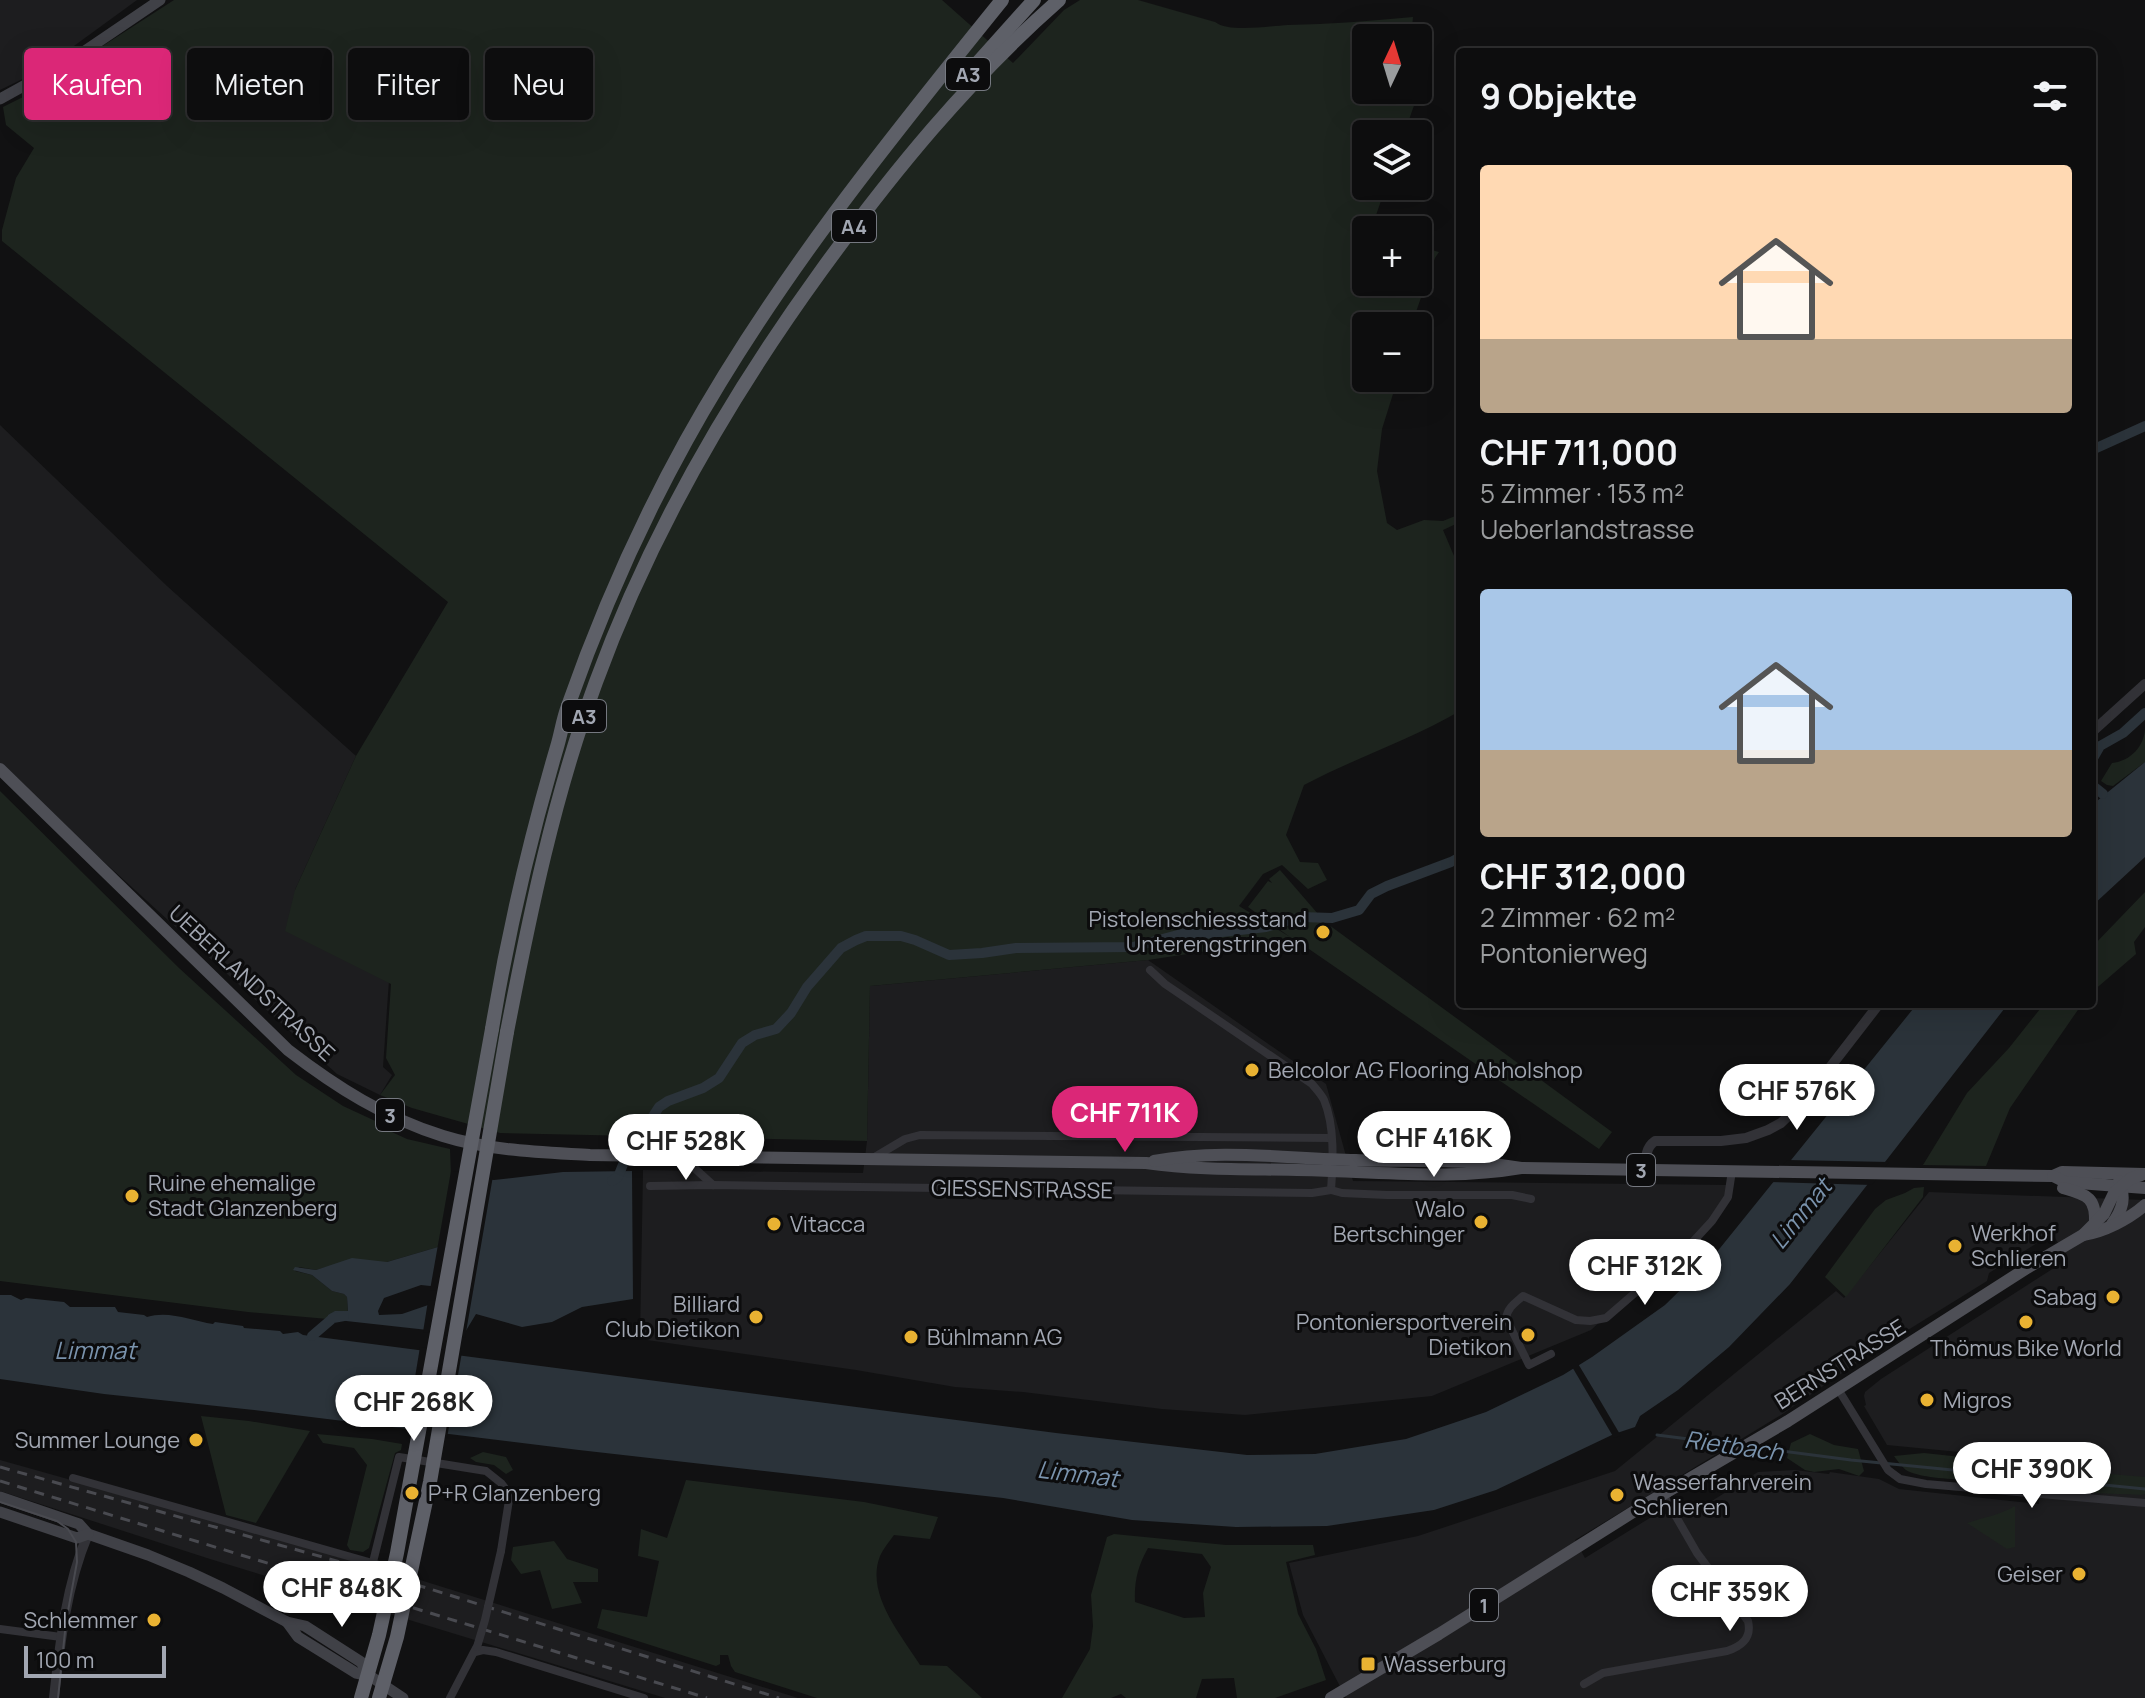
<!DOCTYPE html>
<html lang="de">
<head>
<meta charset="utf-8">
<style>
	:root { --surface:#0d0d0e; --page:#1b1b1c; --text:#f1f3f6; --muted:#9a9c9e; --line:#2d2d2e; --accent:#db2777 }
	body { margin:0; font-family:Manrope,sans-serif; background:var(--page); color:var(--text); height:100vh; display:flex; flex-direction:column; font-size:30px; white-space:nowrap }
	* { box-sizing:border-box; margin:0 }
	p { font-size:26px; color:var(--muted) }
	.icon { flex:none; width:44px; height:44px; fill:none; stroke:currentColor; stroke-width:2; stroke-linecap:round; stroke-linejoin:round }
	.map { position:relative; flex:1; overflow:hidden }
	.drawer { position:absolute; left:1456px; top:48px; width:640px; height:960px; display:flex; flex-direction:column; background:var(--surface); border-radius:8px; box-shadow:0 8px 32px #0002,0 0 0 2px var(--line) }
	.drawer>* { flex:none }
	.guide { position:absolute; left:24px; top:48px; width:760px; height:72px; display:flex; gap:16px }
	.needle { width:52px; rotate:4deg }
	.controls { position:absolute; left:1352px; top:24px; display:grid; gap:16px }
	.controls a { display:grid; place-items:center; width:80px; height:80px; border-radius:8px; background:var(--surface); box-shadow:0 8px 32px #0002,0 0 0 2px var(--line); font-size:40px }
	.scale { position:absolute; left:24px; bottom:20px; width:142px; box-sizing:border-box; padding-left:8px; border:4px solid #a2a7b2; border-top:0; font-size:22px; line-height:28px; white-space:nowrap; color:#a2a7b2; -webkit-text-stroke:6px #0c0c0d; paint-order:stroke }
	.price { position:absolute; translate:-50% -68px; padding:0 18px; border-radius:28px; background:#fff; color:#222; font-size:26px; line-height:52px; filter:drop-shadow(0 2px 4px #0008) }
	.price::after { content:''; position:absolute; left:50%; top:48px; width:24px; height:18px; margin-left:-12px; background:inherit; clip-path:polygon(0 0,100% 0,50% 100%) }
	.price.current { background:var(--accent); color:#fff }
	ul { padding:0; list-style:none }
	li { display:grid; align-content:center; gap:16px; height:424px; padding:0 24px }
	li span { display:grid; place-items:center; height:248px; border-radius:8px; color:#555 }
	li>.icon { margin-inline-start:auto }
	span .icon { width:144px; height:144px; fill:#fffc; stroke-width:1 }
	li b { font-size:34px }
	h2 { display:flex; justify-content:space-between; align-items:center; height:96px; padding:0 24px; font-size:34px }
	.tag { padding:0 28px; border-radius:8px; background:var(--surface); box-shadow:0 8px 32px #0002,0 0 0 2px var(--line); font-size:28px; line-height:72px }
	.tag.current { background:var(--accent); color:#fff }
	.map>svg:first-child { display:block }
</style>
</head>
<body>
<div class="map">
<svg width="2145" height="1698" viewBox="0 0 2145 1698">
	<rect width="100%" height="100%" fill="#111112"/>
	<g fill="#1d1d1f" fill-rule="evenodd">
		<polygon points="0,0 137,0 41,70 0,90"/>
		<polygon points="0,425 167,586 356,756 295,890 389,980 383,1067 392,1075 380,1095 337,1074 0,767"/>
		<polygon points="1148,960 1326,1084 1353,1181 1728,1185 1724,1201 1713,1219 1591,1330 1432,1396 1245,1415 1162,1409 1023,1392 955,1387 856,1370 640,1339 643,1170 863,1173 867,1141 870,986"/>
		<path d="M1929,1192L2145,1200V1698H1346L1303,1615L1289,1563L1418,1536L1615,1471L1836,1291L1844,1298ZM2045,1238H2055L2068,1259L1881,1379L1865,1392L1864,1396L1866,1405L1864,1406L1887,1445L2042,1460L2039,1504L1899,1489L1879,1479L1830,1472L1829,1474L1794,1470L1758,1472L1699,1509L1653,1516L1585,1558L1575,1540L1781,1415L1874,1351L1987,1281L1989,1273Z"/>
		<polygon points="0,1460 356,1560 798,1698 665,1698 210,1559 0,1491"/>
	</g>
	<g fill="#1d241e" fill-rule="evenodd">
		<path d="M174,0H942L1013,63L1064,10L1080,0H1138L1215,22C1229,33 1269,26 1288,25C1330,24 1371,21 1413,17L1411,38H1366V90H1413L1417,97L1404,134H1366V186H1386L1371,230H1366V282H1418V246L1439,252L1435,258L1411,326H1366V378H1398L1382,429L1377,471L1387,523L1397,530L1424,520L1443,521L1460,514V522L1443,530L1460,570V711C1410,740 1355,758 1304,785L1286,835L1300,862L1318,863L1327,880L1308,889L1282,865L1263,874L1239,906L1290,937L1248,907L1268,881L1272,883L1269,879L1280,870L1325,922L1612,1132L1599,1149L1293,938L1148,960L870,986L867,1141L500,1133L412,1108L380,1095L395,1075L386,1058L391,984L285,931L295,890L356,756L448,602L2,241V230L16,178L34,148L6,125L3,107L51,83L50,80Z"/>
		<path d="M2145,729V762L2113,786L2107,785L2101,781L2112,763C2131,761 2144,746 2145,729Z"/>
		<polygon points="0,791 179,968 296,1075 343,1106 384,1125 383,1128 407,1139 450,1149 451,1175 438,1247 387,1262 326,1267 316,1270 299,1267 295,1271 312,1275 332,1291 344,1294 347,1297 348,1312 328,1315 328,1319 248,1312 0,1281"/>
		<polygon points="2145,892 2145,927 2134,942 2136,954 2092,992 2092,947"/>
		<polygon points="2044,1004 2082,1004 2010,1108 1986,1166 1923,1165 1967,1093 2009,1048"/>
		<polygon points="1924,1187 1923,1197 1846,1297 1825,1277 1875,1209 1886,1200 1905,1193 1914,1188"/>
		<polygon points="201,1416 249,1421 310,1431 256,1523 226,1515"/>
		<polygon points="317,1434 372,1439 402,1444 401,1450 395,1453 369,1548 363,1552 350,1550 347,1545 367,1465 354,1448 323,1443"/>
		<polygon points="1810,1434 1834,1445 1858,1449 1864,1471 1859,1476 1839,1469 1814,1472 1805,1470 1787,1458 1791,1443"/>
		<polygon points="483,1452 506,1457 513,1470 506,1474 494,1465 476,1462 470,1458"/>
		<path d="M1924,1453L2036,1465L2053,1469L2145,1477V1494L2141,1495C2111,1493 2077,1494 2048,1487C2041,1485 2037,1482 2030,1481C2003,1479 1927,1483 1906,1470C1902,1467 1897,1460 1894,1456Z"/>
		<path d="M686,1480L864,1502L938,1517L930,1539L894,1535C889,1542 883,1549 880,1556C865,1594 902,1636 920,1665L947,1666L982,1698H817L735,1672L731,1666L728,1655H720V1664L716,1666L597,1628L602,1609L647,1617L659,1561L638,1556L641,1529L667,1538Z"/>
		<path d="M2015,1506V1547L2007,1549L1967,1523C1985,1517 2000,1515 2015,1506Z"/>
		<path d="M1114,1534L1226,1545H1313L1315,1555L1286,1562L1298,1614L1316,1649L1326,1680L1275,1698H1237L1234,1678L1202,1679L1196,1698H1126L1121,1694L1111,1698H1062L1090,1649L1093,1626L1091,1595L1107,1537ZM1148,1548L1202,1554L1211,1567L1203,1593L1205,1617L1184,1618L1135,1602C1134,1581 1138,1566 1148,1548Z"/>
		<polygon points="554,1541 567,1559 598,1569 598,1582 573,1582 582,1603 552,1609 540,1570 521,1574 511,1560 513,1547"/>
	</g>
	<g fill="#2b333a" fill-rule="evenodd">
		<polygon points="2145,762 2145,857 2092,906 2092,805"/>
		<path d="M1917,1004H2008L1790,1284L1729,1347L1678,1390L1640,1416L1635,1427L1614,1434L1496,1490L1434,1510L1327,1526L1236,1527L1132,1520L1003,1498L579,1450L254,1410L104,1394L0,1379V1295H11L21,1300L26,1298L64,1302L70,1307H115L118,1312L144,1315L147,1317C169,1310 192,1321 213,1324L215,1322L243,1326L244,1328L280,1331L283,1334L298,1332L303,1335L1056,1433L1247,1455L1315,1454L1406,1439L1486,1412L1563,1375L1592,1357L1665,1305L1708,1263Z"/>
		<path d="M632,1171L633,1299L582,1307L552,1322L522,1327L476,1314L464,1334L328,1319V1315L335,1311H348L347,1297L344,1294L332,1291L312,1275L293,1270L295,1267L316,1270L352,1258L387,1262L438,1247L451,1175L494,1180L563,1172ZM421,1285L449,1288L434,1303L402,1314L379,1315L378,1311L384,1298Z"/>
	</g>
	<g fill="#111112">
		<polygon points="1787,1160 1889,1162 1872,1185 1769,1182"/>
		<polygon points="451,1171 493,1176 465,1338 423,1332 428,1301 444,1300 445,1291 430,1290"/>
		<polygon points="420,1347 462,1352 447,1438 406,1432"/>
		<polygon points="1577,1362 1598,1397 1621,1436 1614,1438 1571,1365"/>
	</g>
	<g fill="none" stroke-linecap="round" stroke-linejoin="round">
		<g stroke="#2b333a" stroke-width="3">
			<polyline points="1657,1435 1736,1445"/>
			<polyline points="1751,1447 1851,1460 2145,1489"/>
		</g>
		<g stroke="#2b333a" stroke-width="10">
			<polyline points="2092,450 2145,426"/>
			<polyline points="2092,760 2100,746 2123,733 2145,713"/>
			<polyline points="2092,781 2093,786 2103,794"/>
			<polyline points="612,1181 618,1177 632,1142 648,1124 659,1107 668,1101 703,1088 719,1078 742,1043 755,1035 776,1029 791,1013 807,987 841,948 856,940 866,936 901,936 915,940 949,955 982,953 1016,948 1133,947 1185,933 1205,934 1266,927 1301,917 1332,918 1359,910 1371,894 1387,886 1451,862 1460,857"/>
			<polyline points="312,1336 333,1318 344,1316"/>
		</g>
		<g stroke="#323237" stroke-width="8">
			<polyline points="677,1157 691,1165 713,1185"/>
			<polyline points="873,1158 905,1139 920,1135 1331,1138"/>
			<path d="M650,1186L713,1185L1312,1193L1331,1190C1333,1162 1335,1126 1324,1100C1321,1094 1316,1089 1312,1084L1165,984L1150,970"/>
			<polyline points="1331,1190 1342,1193 1387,1195 1512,1195 1531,1199"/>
			<path d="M1551,1354L1529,1365L1506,1318C1508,1307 1515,1303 1523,1296L1576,1320L1590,1321L1606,1318L1689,1246L1712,1221L1728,1197L1732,1171"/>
			<polyline points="1838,1389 1888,1470 1900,1479 1926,1484 2145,1503"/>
			<polyline points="73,1478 411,1574"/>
			<polyline points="373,1562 399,1457 486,1471 501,1483 507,1491 509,1500 501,1551"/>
			<polyline points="0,1629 61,1637"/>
			<polyline points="475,1652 483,1650 496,1652 644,1698"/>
			<path d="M1584,1684L1603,1673L1727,1651C1742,1646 1752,1638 1748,1621L1697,1553L1663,1494"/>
			<polyline points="450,1698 476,1648"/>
		</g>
		<g stroke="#323237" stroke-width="10">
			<polyline points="2092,732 2145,684"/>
			<path d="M1646,1170C1646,1158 1645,1148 1655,1141H1721L1746,1138L1768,1130L1781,1123L1804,1101L1879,1004"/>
			<path d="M54,1698C60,1643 66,1586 88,1534"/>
		</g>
		<g stroke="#404147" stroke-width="11">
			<polyline points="0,99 76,57 160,0"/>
			<polyline points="0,1497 79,1524 88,1534 148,1555 189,1572 223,1588 287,1622 305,1626 361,1662 369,1676"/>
			<polyline points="0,1512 77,1538 88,1534"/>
			<polyline points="287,1622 298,1637 356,1673 370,1676 403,1698"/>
		</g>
		<g stroke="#4e4f56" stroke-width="12">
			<path d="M0,769L288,1050C336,1087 385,1118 443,1136C491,1151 541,1152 590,1155L1146,1163C1208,1172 1268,1168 1330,1171C1395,1173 1458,1179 1521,1168"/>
			<path d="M1154,1161C1220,1148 1289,1159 1356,1160C1413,1162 1465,1158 1521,1168L2053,1176L2062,1172L2145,1174"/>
			<polyline points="2053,1176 2065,1182 2145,1188"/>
			<path d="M2063,1188C2086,1195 2096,1196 2095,1223"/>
			<path d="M2112,1224C2123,1209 2126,1198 2119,1181"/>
			<path d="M2083,1235C2104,1232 2129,1219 2145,1205"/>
			<polyline points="1331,1698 1439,1634 1641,1507 1788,1421 2027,1268 2083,1235 2104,1214 2114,1193 2130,1179 2141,1175"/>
		</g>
		<g stroke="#5e6068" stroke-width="14">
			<polyline points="965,77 1034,0"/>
			<path d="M492,1029C508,932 529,842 557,747C561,734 563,719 568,706C600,615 639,526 686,441C774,282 888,141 1002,0"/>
			<path d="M507,1032C530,913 554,796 596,682C650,534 729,398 821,271C892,173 968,80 1059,0"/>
		</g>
		<polyline stroke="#494a50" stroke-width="2" points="0,1502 57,1521 68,1529 76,1542 77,1562 66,1622 58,1698"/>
		<g stroke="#494a50" stroke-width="3" stroke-dasharray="10 8" stroke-linecap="butt">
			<polyline points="0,1467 369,1570 779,1698"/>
			<polyline points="0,1481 707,1698"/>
		</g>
		<polyline stroke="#323237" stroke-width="8" points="477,1647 485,1620 501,1551"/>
		<g stroke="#5e6068" stroke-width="14">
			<polyline points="361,1698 379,1635 397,1553 492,1029"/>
			<polyline points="379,1698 397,1637 430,1482 507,1032"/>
		</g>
	</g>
	<g fill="#e9b232" stroke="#0c0c0d" stroke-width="3">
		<circle cx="1323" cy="932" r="8"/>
		<circle cx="1252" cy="1070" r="8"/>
		<circle cx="132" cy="1196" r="8"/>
		<circle cx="1481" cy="1222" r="8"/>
		<circle cx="774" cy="1224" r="8"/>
		<circle cx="1955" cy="1246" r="8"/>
		<circle cx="2113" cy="1297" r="8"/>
		<circle cx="756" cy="1317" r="8"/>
		<circle cx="2026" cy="1322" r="8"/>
		<circle cx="1528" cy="1335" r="8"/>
		<circle cx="911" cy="1337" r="8"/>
		<circle cx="1927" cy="1400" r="8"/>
		<circle cx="196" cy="1440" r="8"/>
		<circle cx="412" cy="1493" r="8"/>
		<circle cx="1617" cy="1495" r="8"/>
		<circle cx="2079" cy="1574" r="8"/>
		<circle cx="154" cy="1620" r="8"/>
		<rect x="1360" y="1656" width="16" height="16" rx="4"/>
	</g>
	<g text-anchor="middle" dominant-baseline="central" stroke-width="6" stroke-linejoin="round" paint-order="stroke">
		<g fill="#0c0c0d" stroke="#757880" stroke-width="2">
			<rect x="946" y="58" width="44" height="32" rx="6"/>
			<rect x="832" y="210" width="44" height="32" rx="6"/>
			<rect x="562" y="700" width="44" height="32" rx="6"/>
			<rect x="376" y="1099" width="28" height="32" rx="6"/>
			<rect x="1627" y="1154" width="28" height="32" rx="6"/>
			<rect x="1470" y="1589" width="28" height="32" rx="6"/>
		</g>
		<g font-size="20" font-weight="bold" fill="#a2a7b2">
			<text x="968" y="74">A3</text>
			<text x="854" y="226">A4</text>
			<text x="584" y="716">A3</text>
			<text x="390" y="1115">3</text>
			<text x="1641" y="1170">3</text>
			<text x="1484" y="1605">1</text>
		</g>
		<g font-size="22" fill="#a2a7b2" stroke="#0c0c0d" text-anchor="start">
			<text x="1307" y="919" text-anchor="end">Pistolenschiessstand<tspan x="1307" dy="25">Unterengstringen</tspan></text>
			<text x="1268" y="1070">Belcolor AG Flooring Abholshop</text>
			<text x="148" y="1183">Ruine ehemalige<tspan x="148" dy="25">Stadt Glanzenberg</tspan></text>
			<text x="1465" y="1209" text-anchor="end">Walo<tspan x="1465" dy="25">Bertschinger</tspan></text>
			<text x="790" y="1224">Vitacca</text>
			<text x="1971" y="1233">Werkhof<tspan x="1971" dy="25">Schlieren</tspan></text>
			<text x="2097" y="1297" text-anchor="end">Sabag</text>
			<text x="740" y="1304" text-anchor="end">Billiard<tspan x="740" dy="25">Club Dietikon</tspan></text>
			<text x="1512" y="1322" text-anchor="end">Pontoniersportverein<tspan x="1512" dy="25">Dietikon</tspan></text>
			<text x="927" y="1337">Bühlmann AG</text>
			<text x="2026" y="1348" text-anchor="middle">Thömus Bike World</text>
			<text x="1943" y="1400">Migros</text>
			<text x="180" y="1440" text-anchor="end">Summer Lounge</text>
			<text x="1633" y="1482">Wasserfahrverein<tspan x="1633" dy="25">Schlieren</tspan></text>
			<text x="428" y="1493">P+R Glanzenberg</text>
			<text x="2063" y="1574" text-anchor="end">Geiser</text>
			<text x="138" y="1620" text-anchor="end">Schlemmer</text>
			<text x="1384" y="1664">Wasserburg</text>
		</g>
		<g font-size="22" fill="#a2a7b2" stroke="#0c0c0d">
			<text transform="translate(252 983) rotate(43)">UEBERLANDSTRASSE</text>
			<text transform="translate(1022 1189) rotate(1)">GIESSENSTRASSE</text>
			<text transform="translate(1840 1364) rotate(-32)">BERNSTRASSE</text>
		</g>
		<g font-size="24" font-style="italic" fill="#7a93ad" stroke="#0c0c0d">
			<text transform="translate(1800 1213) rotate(-51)">Limmat</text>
			<text x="95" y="1349">Limmat</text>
			<text transform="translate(1734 1445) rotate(8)">Rietbach</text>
			<text transform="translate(1078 1473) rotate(7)">Limmat</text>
		</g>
	</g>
</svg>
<div class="controls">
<a><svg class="needle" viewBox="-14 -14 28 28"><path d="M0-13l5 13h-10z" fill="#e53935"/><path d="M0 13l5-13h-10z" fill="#9a9c9e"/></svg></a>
<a><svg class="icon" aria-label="layers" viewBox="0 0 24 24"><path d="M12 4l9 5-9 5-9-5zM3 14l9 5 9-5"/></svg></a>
<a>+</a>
<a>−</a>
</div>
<div class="scale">100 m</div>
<b class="price" style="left:1797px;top:1132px">CHF 576K</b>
<b class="price current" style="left:1125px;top:1154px">CHF 711K</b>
<b class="price" style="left:1434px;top:1179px">CHF 416K</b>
<b class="price" style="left:686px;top:1182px">CHF 528K</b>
<b class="price" style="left:1645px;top:1307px">CHF 312K</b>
<b class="price" style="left:414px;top:1443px">CHF 268K</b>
<b class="price" style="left:2032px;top:1510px">CHF 390K</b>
<b class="price" style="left:342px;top:1629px">CHF 848K</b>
<b class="price" style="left:1730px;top:1633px">CHF 359K</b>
<div class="guide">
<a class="tag current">Kaufen</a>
<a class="tag">Mieten</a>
<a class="tag">Filter</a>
<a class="tag">Neu</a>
</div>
<section class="drawer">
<h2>9 Objekte<svg class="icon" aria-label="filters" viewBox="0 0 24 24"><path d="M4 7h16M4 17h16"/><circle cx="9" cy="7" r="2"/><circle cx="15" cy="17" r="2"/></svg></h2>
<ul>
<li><span style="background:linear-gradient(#ffd9b3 70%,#b9a48a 0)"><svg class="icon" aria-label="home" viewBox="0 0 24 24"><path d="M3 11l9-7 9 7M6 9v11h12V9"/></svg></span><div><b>CHF 711,000</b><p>5 Zimmer · 153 m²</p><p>Ueberlandstrasse</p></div></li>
<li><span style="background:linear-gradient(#a9c7e8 65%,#b9a48a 0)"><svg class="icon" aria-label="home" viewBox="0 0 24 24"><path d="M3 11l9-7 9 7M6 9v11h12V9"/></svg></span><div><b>CHF 312,000</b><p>2 Zimmer · 62 m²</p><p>Pontonierweg</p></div></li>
</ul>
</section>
</div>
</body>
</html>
